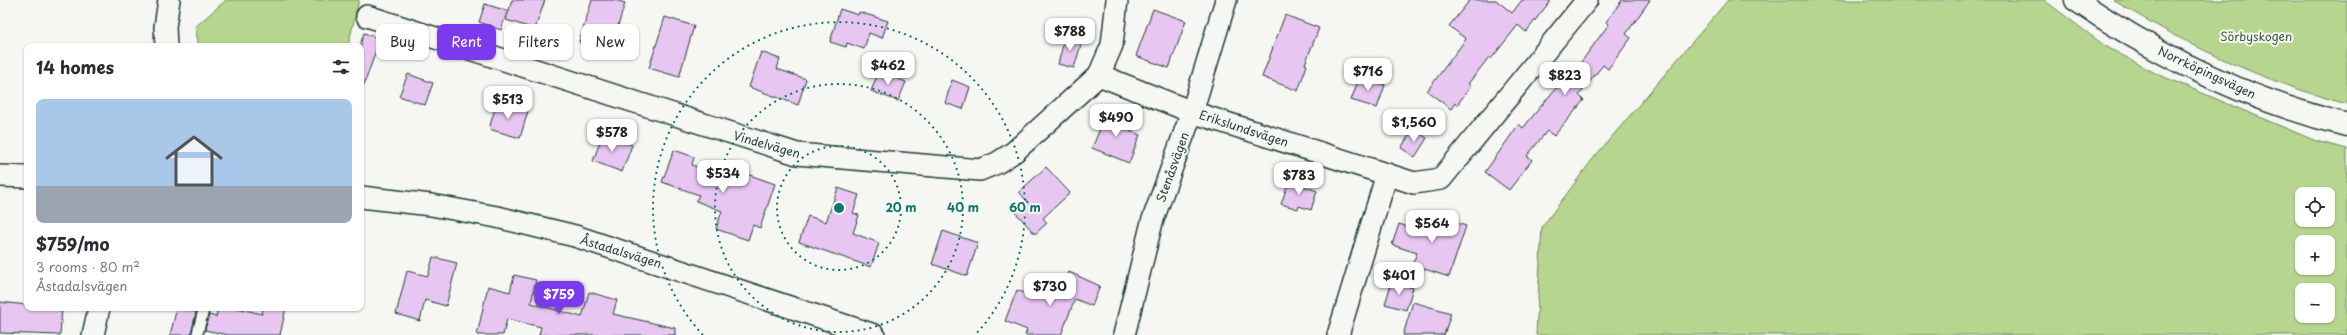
<!DOCTYPE html>
<html lang="en">
<head>
<meta charset="utf-8">
<style>
	:root { --surface:#fff; --page:#f7f7f7; --text:#2b2b33; --muted:#7c7c81; --accent:#7c3aed }
	body { margin:0; font-family:"Playpen Sans",sans-serif; background:var(--page); color:var(--text); height:100vh; display:flex; flex-direction:column; font-size:15px; white-space:nowrap }
	* { box-sizing:border-box; margin:0 }
	p { font-size:13px; color:var(--muted) }
	.icon { flex:none; width:22px; height:22px; fill:none; stroke:currentColor; stroke-width:2; stroke-linecap:round; stroke-linejoin:round }
	.map { position:relative; flex:1; overflow:hidden }
	.drawer { position:absolute; left:24px; top:43px; width:340px; height:268px; display:flex; flex-direction:column; background:var(--surface); border-radius:8px; box-shadow:0 1px 3px #0004 }
	.drawer>* { flex:none }
	.guide { position:absolute; left:376px; top:24px; width:380px; height:36px; display:flex; gap:8px }
	.tools { position:absolute; left:2295px; top:187px; display:grid; gap:8px }
	.tools a { display:grid; place-items:center; width:40px; height:40px; border-radius:8px; background:var(--surface); box-shadow:0 1px 3px #0004; font-size:20px }
	.price { position:absolute; translate:-50% -34px; padding:0 9px; border-radius:8px; background:#fff; color:#222; font-size:13px; line-height:26px; filter:drop-shadow(0 1px 2px #0008) }
	.price::after { content:''; position:absolute; left:50%; top:24px; width:12px; height:9px; margin-left:-6px; background:inherit; clip-path:polygon(0 0,100% 0,50% 100%) }
	.price.active { background:var(--accent); color:#fff }
	ul { padding:0; list-style:none }
	li { display:grid; align-content:center; gap:8px; height:212px; padding:0 12px }
	li span { display:grid; place-items:center; height:124px; border-radius:8px; color:#555 }
	li>.icon { margin-inline-start:auto }
	span .icon { width:72px; height:72px; fill:#fffc; stroke-width:1 }
	li b { font-size:17px }
	h2 { display:flex; justify-content:space-between; align-items:center; height:48px; padding:0 12px; font-size:17px }
	.pill { padding:0 14px; border-radius:8px; background:var(--surface); box-shadow:0 1px 3px #0004; font-size:14px; line-height:36px }
	.pill.active { background:var(--accent); color:#fff }
	.map>svg:first-child { display:block }
</style>
</head>
<body>
<div class="map">
<svg width="2347" height="335" viewBox="0 0 2347 335">
	<rect width="100%" height="100%" fill="#f6f6f2"/>
	<filter id="ink" filterUnits="userSpaceOnUse"><feTurbulence type="fractalNoise" baseFrequency=".025" numOctaves="2"/><feDisplacementMap in="SourceGraphic" scale="8" xChannelSelector="R" yChannelSelector="G"/><feConvolveMatrix kernelMatrix="1 2 1 2 8 2 1 2 1" color-interpolation-filters="sRGB"/></filter>
	<g filter="url(#ink)">
		<g fill="#b6d58e" stroke="#6a8961" fill-rule="evenodd">
			<polygon points="226,0 359,0 348,46 199,46 195,27"/>
			<path d="M1728,0H2044L2105,46L2157,74L2316,141L2347,149V335H1536L1542,227L1592,160ZM2302,194H2328V220H2302ZM2302,242H2328V268H2302ZM2302,290H2328V316H2302Z"/>
			<path d="M2113,0H2347V104C2261,81 2189,46 2113,0Z"/>
		</g>
		<g fill="#e8c6f2" stroke="#1f3d34">
			<polygon points="512,0 545,0 535,29 506,20"/>
			<polygon points="592,0 615,0 625,3 610,52 579,42"/>
			<polygon points="1470,0 1496,0 1512,13 1522,0 1551,0 1526,32 1518,25 1491,59 1489,57 1468,84 1471,86 1457,105 1455,103 1451,109 1427,91 1466,39 1449,26"/>
			<polygon points="1622,0 1650,0 1626,34 1631,38 1608,69 1603,65 1579,95 1584,100 1554,136 1547,131 1527,156 1532,160 1509,190 1485,172 1519,124 1523,128 1561,82 1558,80 1570,65 1576,69 1609,24 1606,22"/>
			<polygon points="485,4 507,11 501,30 479,22"/>
			<polygon points="840,9 858,15 859,12 888,21 882,38 869,33 864,49 847,43 846,47 830,42"/>
			<polygon points="1153,9 1186,21 1169,68 1136,56"/>
			<polygon points="1285,15 1319,28 1305,64 1307,65 1298,91 1262,77"/>
			<polygon points="665,17 694,26 679,77 649,68"/>
			<polygon points="364,33 380,39 364,85 361,85 361,42"/>
			<polygon points="1065,37 1082,41 1074,68 1058,64"/>
			<polygon points="761,52 780,59 777,69 806,79 798,105 749,87"/>
			<polygon points="879,71 906,82 898,101 871,91"/>
			<polygon points="408,74 433,83 425,105 399,96"/>
			<polygon points="1360,76 1385,85 1377,108 1351,100"/>
			<polygon points="952,80 970,87 963,109 945,103"/>
			<polygon points="497,102 528,111 520,138 489,129"/>
			<polygon points="1108,110 1126,118 1122,128 1140,135 1129,163 1092,148"/>
			<polygon points="1413,129 1427,138 1415,157 1401,148"/>
			<polygon points="603,134 632,145 622,172 593,161"/>
			<polygon points="674,150 694,157 692,165 741,183 744,173 775,184 760,228 753,225 748,240 716,229 722,211 696,201 699,195 662,182"/>
			<polygon points="1046,167 1070,193 1043,218 1047,223 1035,234 1016,213 1028,202 1019,192"/>
			<polygon points="1289,181 1317,191 1311,210 1299,206 1298,209 1281,204"/>
			<polygon points="838,188 859,195 853,213 859,215 853,233 879,243 871,267 799,242 808,216 826,222"/>
			<polygon points="1430,214 1466,226 1449,277 1412,265 1417,253 1392,245 1399,224 1424,232"/>
			<polygon points="943,231 978,243 967,276 932,264"/>
			<polygon points="433,257 457,263 446,306 425,300 420,321 396,314 407,271 428,276"/>
			<polygon points="1069,272 1100,286 1092,306 1075,299 1061,335 1025,335 1027,330 1005,321 1017,290 1039,299 1043,288 1059,295"/>
			<polygon points="514,275 536,280 531,303 582,317 589,292 617,300 613,314 675,328 675,335 539,335 541,327 507,319 503,335 477,335 488,286 510,292"/>
			<polygon points="1392,281 1413,288 1406,310 1385,304"/>
			<polygon points="0,302 27,305 27,308 62,308 60,335 0,333"/>
			<polygon points="1413,302 1451,313 1444,335 1403,335"/>
			<polygon points="177,308 196,312 191,335 170,335"/>
			<polygon points="218,308 237,308 262,314 263,308 286,308 280,335 228,335 205,330 209,315 216,317"/>
		</g>
		<g fill="none" stroke-linecap="round" stroke-linejoin="round">
			<defs>
				<polyline id="service" points="197,335 204,308"/>
				<g id="minor">
					<polyline points="367,16 797,154 980,170 997,163 1014,152 1099,75 1192,112 1414,183 1441,179 1587,0"/>
					<polyline points="166,46 165,27 169,0"/>
					<polyline points="1099,75 1112,45 1117,0"/>
					<polyline points="0,176 27,177"/>
					<polyline points="361,197 431,205 497,217 575,236 874,335"/>
					<polyline points="93,335 99,308"/>
					<polyline points="1124,335 1152,222 1192,112 1226,0"/>
					<polyline points="1338,335 1387,174"/>
				</g>
				<path id="secondary" d="M2076,0C2158,56 2250,101 2347,125"/>
			</defs>
			<use href="#service" stroke="#1f3d34" stroke-width="13"/>
			<use href="#minor" stroke="#1f3d34" stroke-width="24"/>
			<use href="#secondary" stroke="#1f3d34" stroke-width="25"/>
			<use href="#service" stroke="#f6f6f2" stroke-width="10"/>
			<use href="#minor" stroke="#f6f6f2" stroke-width="21"/>
			<use href="#secondary" stroke="#f6f6f2" stroke-width="22"/>
		</g>
	</g>
	<g fill="none" stroke="#0f766e" stroke-width="2" stroke-dasharray="2 4">
		<circle cx="839" cy="208" r="62"/>
		<circle cx="839" cy="208" r="124"/>
		<path d="M703 335A186 186 0 1 1 975 335"/>
	</g>
	<g text-anchor="middle" dominant-baseline="central" stroke-width="4" stroke-linejoin="round" paint-order="stroke">
		<g font-size="12" fill="#3d5b46" stroke="#f6f6f2">
			<text x="2256" y="36">Sörbyskogen</text>
		</g>
		<g font-size="12" fill="#1f3d34" stroke="#f6f6f2">
			<text transform="translate(2207 72) rotate(25)">Norrköpingsvägen</text>
			<text transform="translate(1244 128) rotate(18)">Erikslundsvägen</text>
			<text transform="translate(767 144) rotate(16)">Vindelvägen</text>
			<text transform="translate(1172 167) rotate(-70)">Stenåsvägen</text>
			<text transform="translate(621 251) rotate(17)">Åstadalsvägen</text>
		</g>
	</g>
	<circle cx="839" cy="208" r="6" fill="#0f766e" stroke="#f6f6f2" stroke-width="2"/>
	<g font-size="12" text-anchor="middle" font-weight="bold" fill="#0f766e" stroke="#f6f6f2" stroke-width="4" stroke-linejoin="round" paint-order="stroke">
		<text x="901" y="212">20 m</text>
		<text x="963" y="212">40 m</text>
		<text x="1025" y="212">60 m</text>
	</g>
</svg>
<div class="tools">
<a><svg class="icon" aria-label="locate" viewBox="0 0 24 24"><circle cx="12" cy="12" r="6"/><path d="M12 2v4M12 18v4M2 12h4M18 12h4"/></svg></a>
<a>+</a>
<a>−</a>
</div>
<b class="price" style="left:1070px;top:52px">$788</b>
<b class="price" style="left:888px;top:86px">$462</b>
<b class="price" style="left:1368px;top:92px">$716</b>
<b class="price" style="left:1565px;top:96px">$823</b>
<b class="price" style="left:508px;top:120px">$513</b>
<b class="price" style="left:1116px;top:138px">$490</b>
<b class="price" style="left:1414px;top:143px">$1,560</b>
<b class="price" style="left:612px;top:153px">$578</b>
<b class="price" style="left:723px;top:194px">$534</b>
<b class="price" style="left:1299px;top:196px">$783</b>
<b class="price" style="left:1432px;top:244px">$564</b>
<b class="price" style="left:1399px;top:296px">$401</b>
<b class="price" style="left:1050px;top:307px">$730</b>
<b class="price active" style="left:559px;top:315px">$759</b>
<div class="guide">
<a class="pill">Buy</a>
<a class="pill active">Rent</a>
<a class="pill">Filters</a>
<a class="pill">New</a>
</div>
<section class="drawer">
<h2>14 homes<svg class="icon" aria-label="filters" viewBox="0 0 24 24"><path d="M4 7h16M4 17h16"/><circle cx="9" cy="7" r="2"/><circle cx="15" cy="17" r="2"/></svg></h2>
<ul>
<li><span style="background:linear-gradient(#a9c7e8 70%,#9aa5b1 0)"><svg class="icon" aria-label="home" viewBox="0 0 24 24"><path d="M3 11l9-7 9 7M6 9v11h12V9"/></svg></span><div><b>$759/mo</b><p>3 rooms · 80 m²</p><p>Åstadalsvägen</p></div></li>
</ul>
</section>
</div>
</body>
</html>
